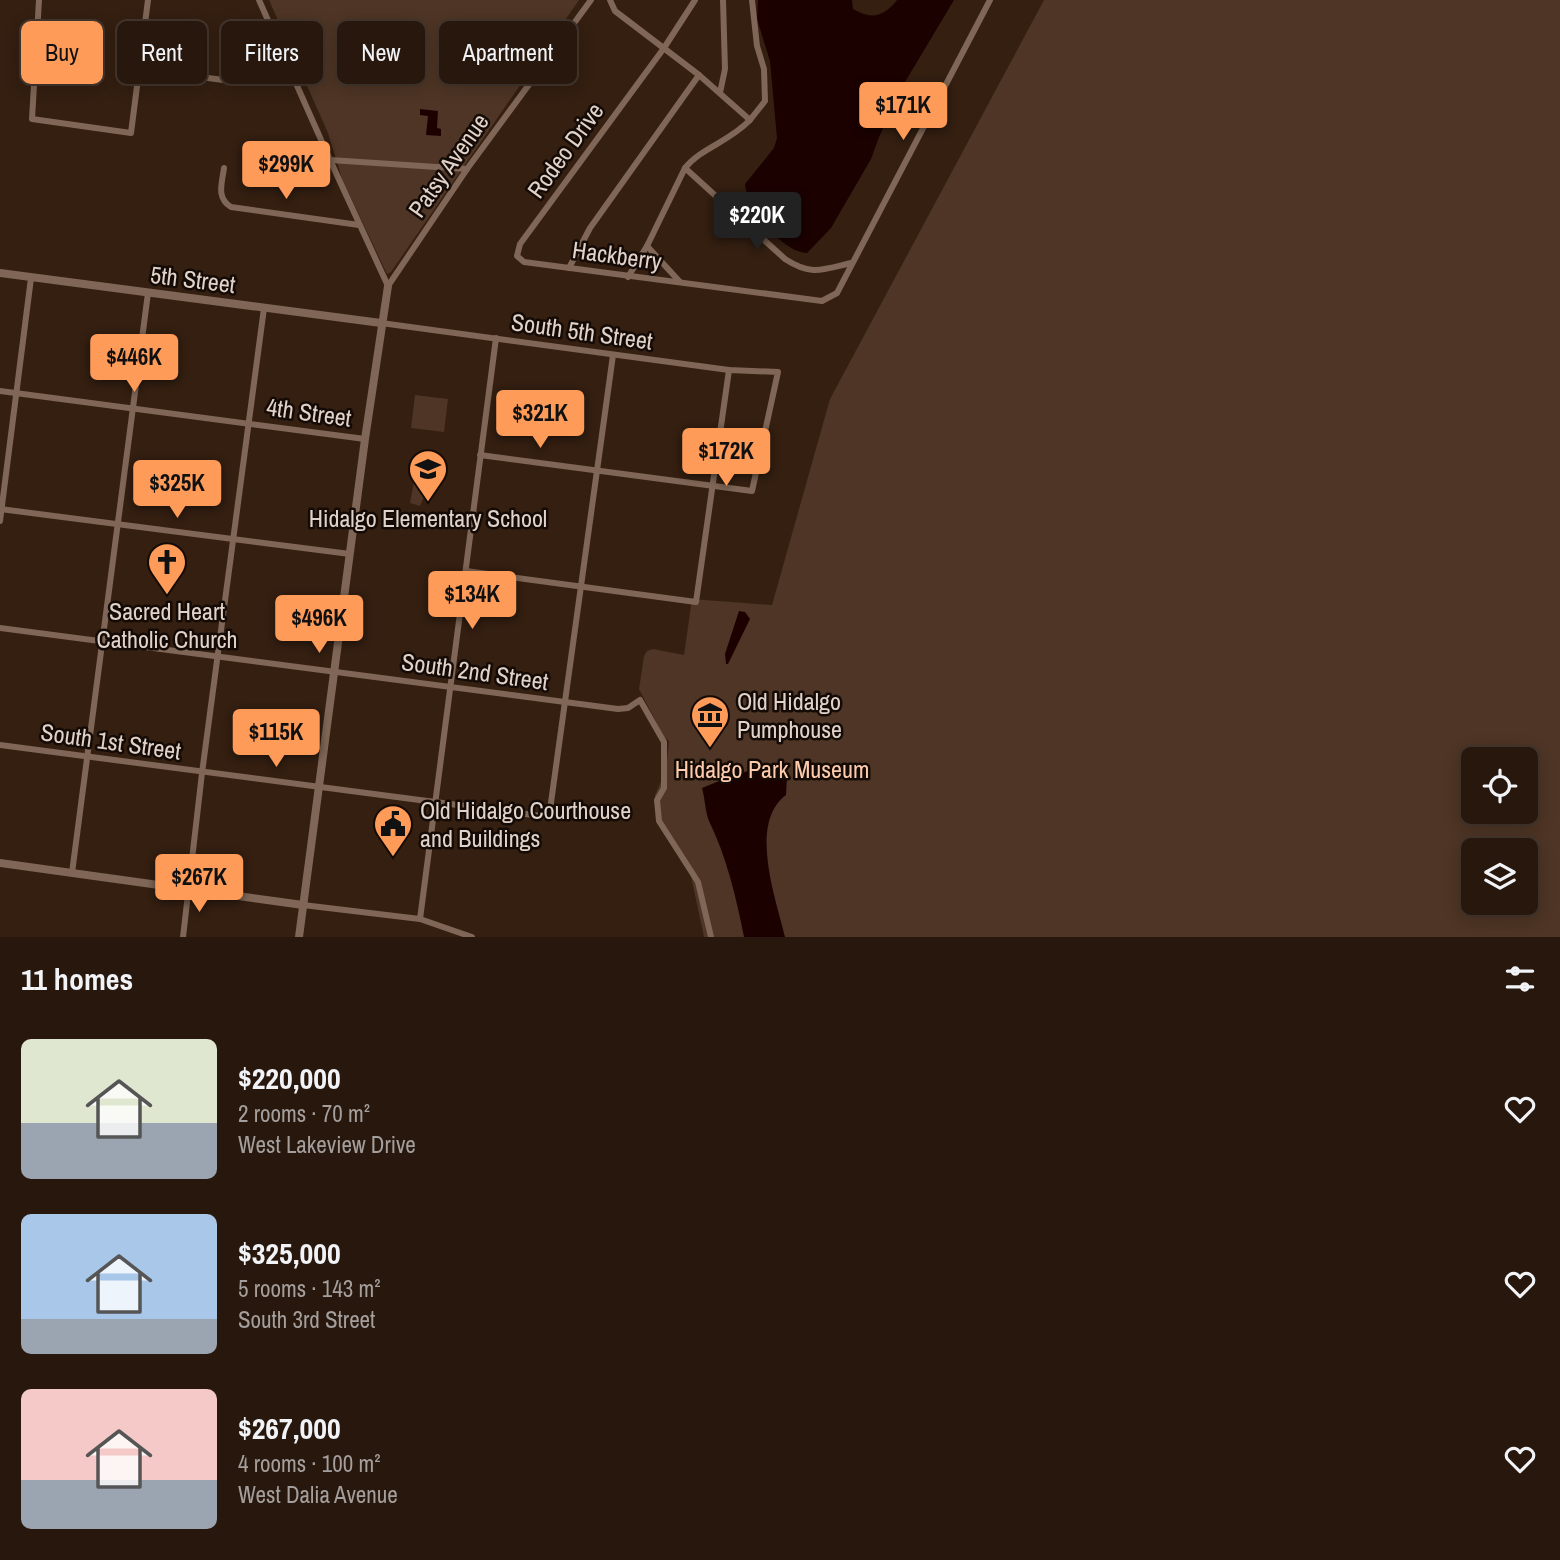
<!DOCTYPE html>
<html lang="en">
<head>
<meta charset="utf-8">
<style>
	:root { --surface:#27170d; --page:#33241b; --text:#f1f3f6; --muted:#a49f9d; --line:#43362e; --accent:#fe9b59 }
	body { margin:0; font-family:"Archivo Narrow",sans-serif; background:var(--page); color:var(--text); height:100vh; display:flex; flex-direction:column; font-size:26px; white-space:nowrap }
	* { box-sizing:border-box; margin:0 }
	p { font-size:23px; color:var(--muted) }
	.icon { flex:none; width:38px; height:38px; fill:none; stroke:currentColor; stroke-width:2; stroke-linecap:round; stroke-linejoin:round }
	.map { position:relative; height:937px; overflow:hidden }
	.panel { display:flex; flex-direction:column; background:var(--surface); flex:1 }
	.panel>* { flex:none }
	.hud { position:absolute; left:21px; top:21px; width:700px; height:63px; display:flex; gap:14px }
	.fabs { position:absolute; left:1461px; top:747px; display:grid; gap:14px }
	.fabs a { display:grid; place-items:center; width:77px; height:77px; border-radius:10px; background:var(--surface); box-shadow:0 4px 18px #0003,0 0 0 2px var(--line); font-size:35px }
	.price { position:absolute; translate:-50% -60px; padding:0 16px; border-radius:7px; background:var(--accent); color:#111; font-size:23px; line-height:46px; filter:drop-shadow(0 2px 4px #0008) }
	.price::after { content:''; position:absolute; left:50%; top:42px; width:21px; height:16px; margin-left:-10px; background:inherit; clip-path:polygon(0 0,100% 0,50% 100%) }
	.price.selected { background:#222; color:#fff }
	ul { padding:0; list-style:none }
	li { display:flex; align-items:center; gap:21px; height:175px; padding:0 21px }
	li span { display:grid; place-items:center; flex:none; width:196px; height:140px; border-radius:10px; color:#555 }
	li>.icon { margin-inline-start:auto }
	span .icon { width:84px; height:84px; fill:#fffc; stroke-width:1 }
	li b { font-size:30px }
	h2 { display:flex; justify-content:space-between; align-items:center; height:84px; padding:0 21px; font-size:30px }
	.chip { padding:0 24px; border-radius:10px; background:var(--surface); box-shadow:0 4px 18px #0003,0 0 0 2px var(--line); font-size:24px; line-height:63px }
	.chip.selected { background:var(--accent); color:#111 }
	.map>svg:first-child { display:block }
</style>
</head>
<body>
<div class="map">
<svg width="1560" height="937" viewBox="0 0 1560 937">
	<rect width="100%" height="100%" fill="#341f11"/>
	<g fill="#4e3525" fill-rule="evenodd">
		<polygon points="269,0 579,0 391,272 387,274 342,179 328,133"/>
		<path d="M1044,0H1560V937H704L691,876L657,823L655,795L666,770L669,741L664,737L639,689L644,656L647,651L653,649L684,655L692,599L772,605L830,399ZM1474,760H1526V812H1474ZM1474,850H1526V903H1474Z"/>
		<polygon points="415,395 448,399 444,432 411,428"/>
		<polygon points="423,456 435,457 432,477 420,476"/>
		<polygon points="414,482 419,482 424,497 420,506 410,503"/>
	</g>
	<g fill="#1b0200">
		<path d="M758,0H852L853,9C871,20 884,17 897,0H954L905,82L879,137L871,159L831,228L807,253C782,252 746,208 745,184L774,148L777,138L770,61L757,19Z"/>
		<polygon points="420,109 438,111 437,128 441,129 441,136 426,135 428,116 420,115"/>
		<polygon points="739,611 745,612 750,619 728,664 726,664 725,654"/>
		<path d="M769,765L787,777L786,795C748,823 776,899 785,937H744C736,897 727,858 709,821C705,811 705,798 702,788L734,775Z"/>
	</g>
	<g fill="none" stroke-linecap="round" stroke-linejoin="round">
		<g stroke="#7f6656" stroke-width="6">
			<polyline points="39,0 32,119 131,133 148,0"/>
			<polyline points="259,0 330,160 388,286"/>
			<polyline points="610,0 615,11 699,75 750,120 765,101 764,69 757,46 752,0"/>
			<polyline points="695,0 664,48 520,244 517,256 524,262 822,301 837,293 990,0"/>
			<polyline points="208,78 239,82 288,62"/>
			<polyline points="720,93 725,69 723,0"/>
			<polyline points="330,160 467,169"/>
			<path d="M224,168C222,183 216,198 231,207L359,225"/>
			<path d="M685,168L785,259C811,276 822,270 851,263"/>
			<polyline points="647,246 680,282"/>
			<polyline points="569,268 590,228 699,75"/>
			<path d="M628,277L647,246L685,168C701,148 729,142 750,120"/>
			<polyline points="388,286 467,169 591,0"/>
			<polyline points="381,323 729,370 778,372 752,491 480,455"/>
			<polyline points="0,391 365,439"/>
			<polyline points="0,509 350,554"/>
			<polyline points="0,521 31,278"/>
			<polyline points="466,571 696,602 729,370"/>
			<polyline points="0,628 618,709 628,708 640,700 664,742 664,788 657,800 659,821 698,882 711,937"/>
			<polyline points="0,745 549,817 613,355"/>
			<polyline points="72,873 148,293"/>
			<polyline points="303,905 420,919 472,937"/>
			<polyline points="420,919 496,338"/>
			<polyline points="183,937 202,773 264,308"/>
		</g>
		<g stroke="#7f6656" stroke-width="8">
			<polyline points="0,273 381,323"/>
			<polyline points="0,863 303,905"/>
			<polyline points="299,937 365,439 388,286"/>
		</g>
	</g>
	<defs>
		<symbol id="school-pin" viewBox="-11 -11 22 30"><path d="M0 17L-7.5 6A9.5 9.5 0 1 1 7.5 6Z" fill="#fe9b59" stroke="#150b06"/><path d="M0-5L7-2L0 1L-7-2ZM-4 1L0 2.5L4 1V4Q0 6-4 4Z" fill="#111"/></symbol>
		<symbol id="church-pin" viewBox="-11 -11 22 30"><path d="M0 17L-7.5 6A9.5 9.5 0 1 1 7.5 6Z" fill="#fe9b59" stroke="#150b06"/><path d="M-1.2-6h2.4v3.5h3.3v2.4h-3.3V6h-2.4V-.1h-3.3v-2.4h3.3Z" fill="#111"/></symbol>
		<symbol id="museum-pin" viewBox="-11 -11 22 30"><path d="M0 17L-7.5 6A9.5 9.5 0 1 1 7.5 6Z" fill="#fe9b59" stroke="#150b06"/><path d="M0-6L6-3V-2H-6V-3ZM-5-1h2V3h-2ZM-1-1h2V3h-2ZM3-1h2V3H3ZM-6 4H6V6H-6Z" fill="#111"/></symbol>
		<symbol id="civic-pin" viewBox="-11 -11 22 30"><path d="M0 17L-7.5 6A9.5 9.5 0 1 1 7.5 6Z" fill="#fe9b59" stroke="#150b06"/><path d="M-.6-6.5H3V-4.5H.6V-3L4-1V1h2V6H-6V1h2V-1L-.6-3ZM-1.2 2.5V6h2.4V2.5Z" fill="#111"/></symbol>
	</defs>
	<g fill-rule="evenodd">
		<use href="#school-pin" x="406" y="447" width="44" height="60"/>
		<use href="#church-pin" x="145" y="540" width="44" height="60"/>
		<use href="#museum-pin" x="688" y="693" width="44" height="60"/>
		<use href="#civic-pin" x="371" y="802" width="44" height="60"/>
	</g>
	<g text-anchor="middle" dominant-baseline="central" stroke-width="5" stroke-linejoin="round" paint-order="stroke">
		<g font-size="24" fill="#e1d3ca" stroke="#150b06">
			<text transform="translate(565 150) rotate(-54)">Rodeo Drive</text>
			<text transform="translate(448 165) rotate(-55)">Patsy Avenue</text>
			<text transform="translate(617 255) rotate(8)">Hackberry</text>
			<text transform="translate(193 279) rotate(7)">5th Street</text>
			<text transform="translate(582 331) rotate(8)">South 5th Street</text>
			<text transform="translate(309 412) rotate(8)">4th Street</text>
			<text transform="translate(475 671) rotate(8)">South 2nd Street</text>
			<text transform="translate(111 741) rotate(8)">South 1st Street</text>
		</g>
		<g font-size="24" fill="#e1d3ca" stroke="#150b06">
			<text x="428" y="518">Hidalgo Elementary School</text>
			<text x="167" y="611">Sacred Heart<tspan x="167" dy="28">Catholic Church</tspan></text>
			<text x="737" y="701" text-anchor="start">Old Hidalgo<tspan x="737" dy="28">Pumphouse</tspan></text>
			<text x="420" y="810" text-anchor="start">Old Hidalgo Courthouse<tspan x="420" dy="28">and Buildings</tspan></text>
		</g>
		<g font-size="24" fill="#feccad" stroke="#150b06">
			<text x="772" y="769">Hidalgo Park Museum</text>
		</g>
	</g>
</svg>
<div class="fabs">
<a><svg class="icon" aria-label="locate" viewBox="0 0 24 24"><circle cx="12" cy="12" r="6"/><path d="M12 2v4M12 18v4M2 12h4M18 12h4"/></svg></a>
<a><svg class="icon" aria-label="layers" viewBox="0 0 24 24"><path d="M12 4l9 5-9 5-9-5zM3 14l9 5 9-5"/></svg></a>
</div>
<b class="price" style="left:903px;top:142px">$171K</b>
<b class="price" style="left:286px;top:201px">$299K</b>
<b class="price selected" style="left:757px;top:252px">$220K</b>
<b class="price" style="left:134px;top:394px">$446K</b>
<b class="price" style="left:540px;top:450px">$321K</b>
<b class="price" style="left:726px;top:488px">$172K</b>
<b class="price" style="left:177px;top:520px">$325K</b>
<b class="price" style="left:472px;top:631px">$134K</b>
<b class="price" style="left:319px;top:655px">$496K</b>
<b class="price" style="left:276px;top:769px">$115K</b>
<b class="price" style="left:199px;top:914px">$267K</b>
<div class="hud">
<a class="chip selected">Buy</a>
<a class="chip">Rent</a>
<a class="chip">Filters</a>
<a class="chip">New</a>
<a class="chip">Apartment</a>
</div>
</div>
<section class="panel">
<h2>11 homes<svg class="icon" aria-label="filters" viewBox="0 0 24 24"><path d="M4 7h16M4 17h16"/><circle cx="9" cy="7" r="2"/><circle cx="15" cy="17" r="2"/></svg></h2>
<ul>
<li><span style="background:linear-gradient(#dfe7d0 60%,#9aa5b1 0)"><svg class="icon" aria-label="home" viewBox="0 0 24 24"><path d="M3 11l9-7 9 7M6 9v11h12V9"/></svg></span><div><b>$220,000</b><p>2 rooms · 70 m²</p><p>West Lakeview Drive</p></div><svg class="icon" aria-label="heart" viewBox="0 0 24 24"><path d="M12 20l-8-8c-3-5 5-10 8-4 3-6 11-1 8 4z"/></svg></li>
<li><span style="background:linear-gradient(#a9c7e8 75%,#9aa5b1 0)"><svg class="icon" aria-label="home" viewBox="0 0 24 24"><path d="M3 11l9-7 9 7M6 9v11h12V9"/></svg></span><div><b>$325,000</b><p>5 rooms · 143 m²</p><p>South 3rd Street</p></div><svg class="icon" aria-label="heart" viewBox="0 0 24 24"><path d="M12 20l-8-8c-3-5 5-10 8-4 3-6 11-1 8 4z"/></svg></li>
<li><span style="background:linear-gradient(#f6c9c9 65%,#9aa5b1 0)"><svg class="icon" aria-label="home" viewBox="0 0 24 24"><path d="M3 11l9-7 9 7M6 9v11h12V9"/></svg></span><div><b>$267,000</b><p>4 rooms · 100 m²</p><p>West Dalia Avenue</p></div><svg class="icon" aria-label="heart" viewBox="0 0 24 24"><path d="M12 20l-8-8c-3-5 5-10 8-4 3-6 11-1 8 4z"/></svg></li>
</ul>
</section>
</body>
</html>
